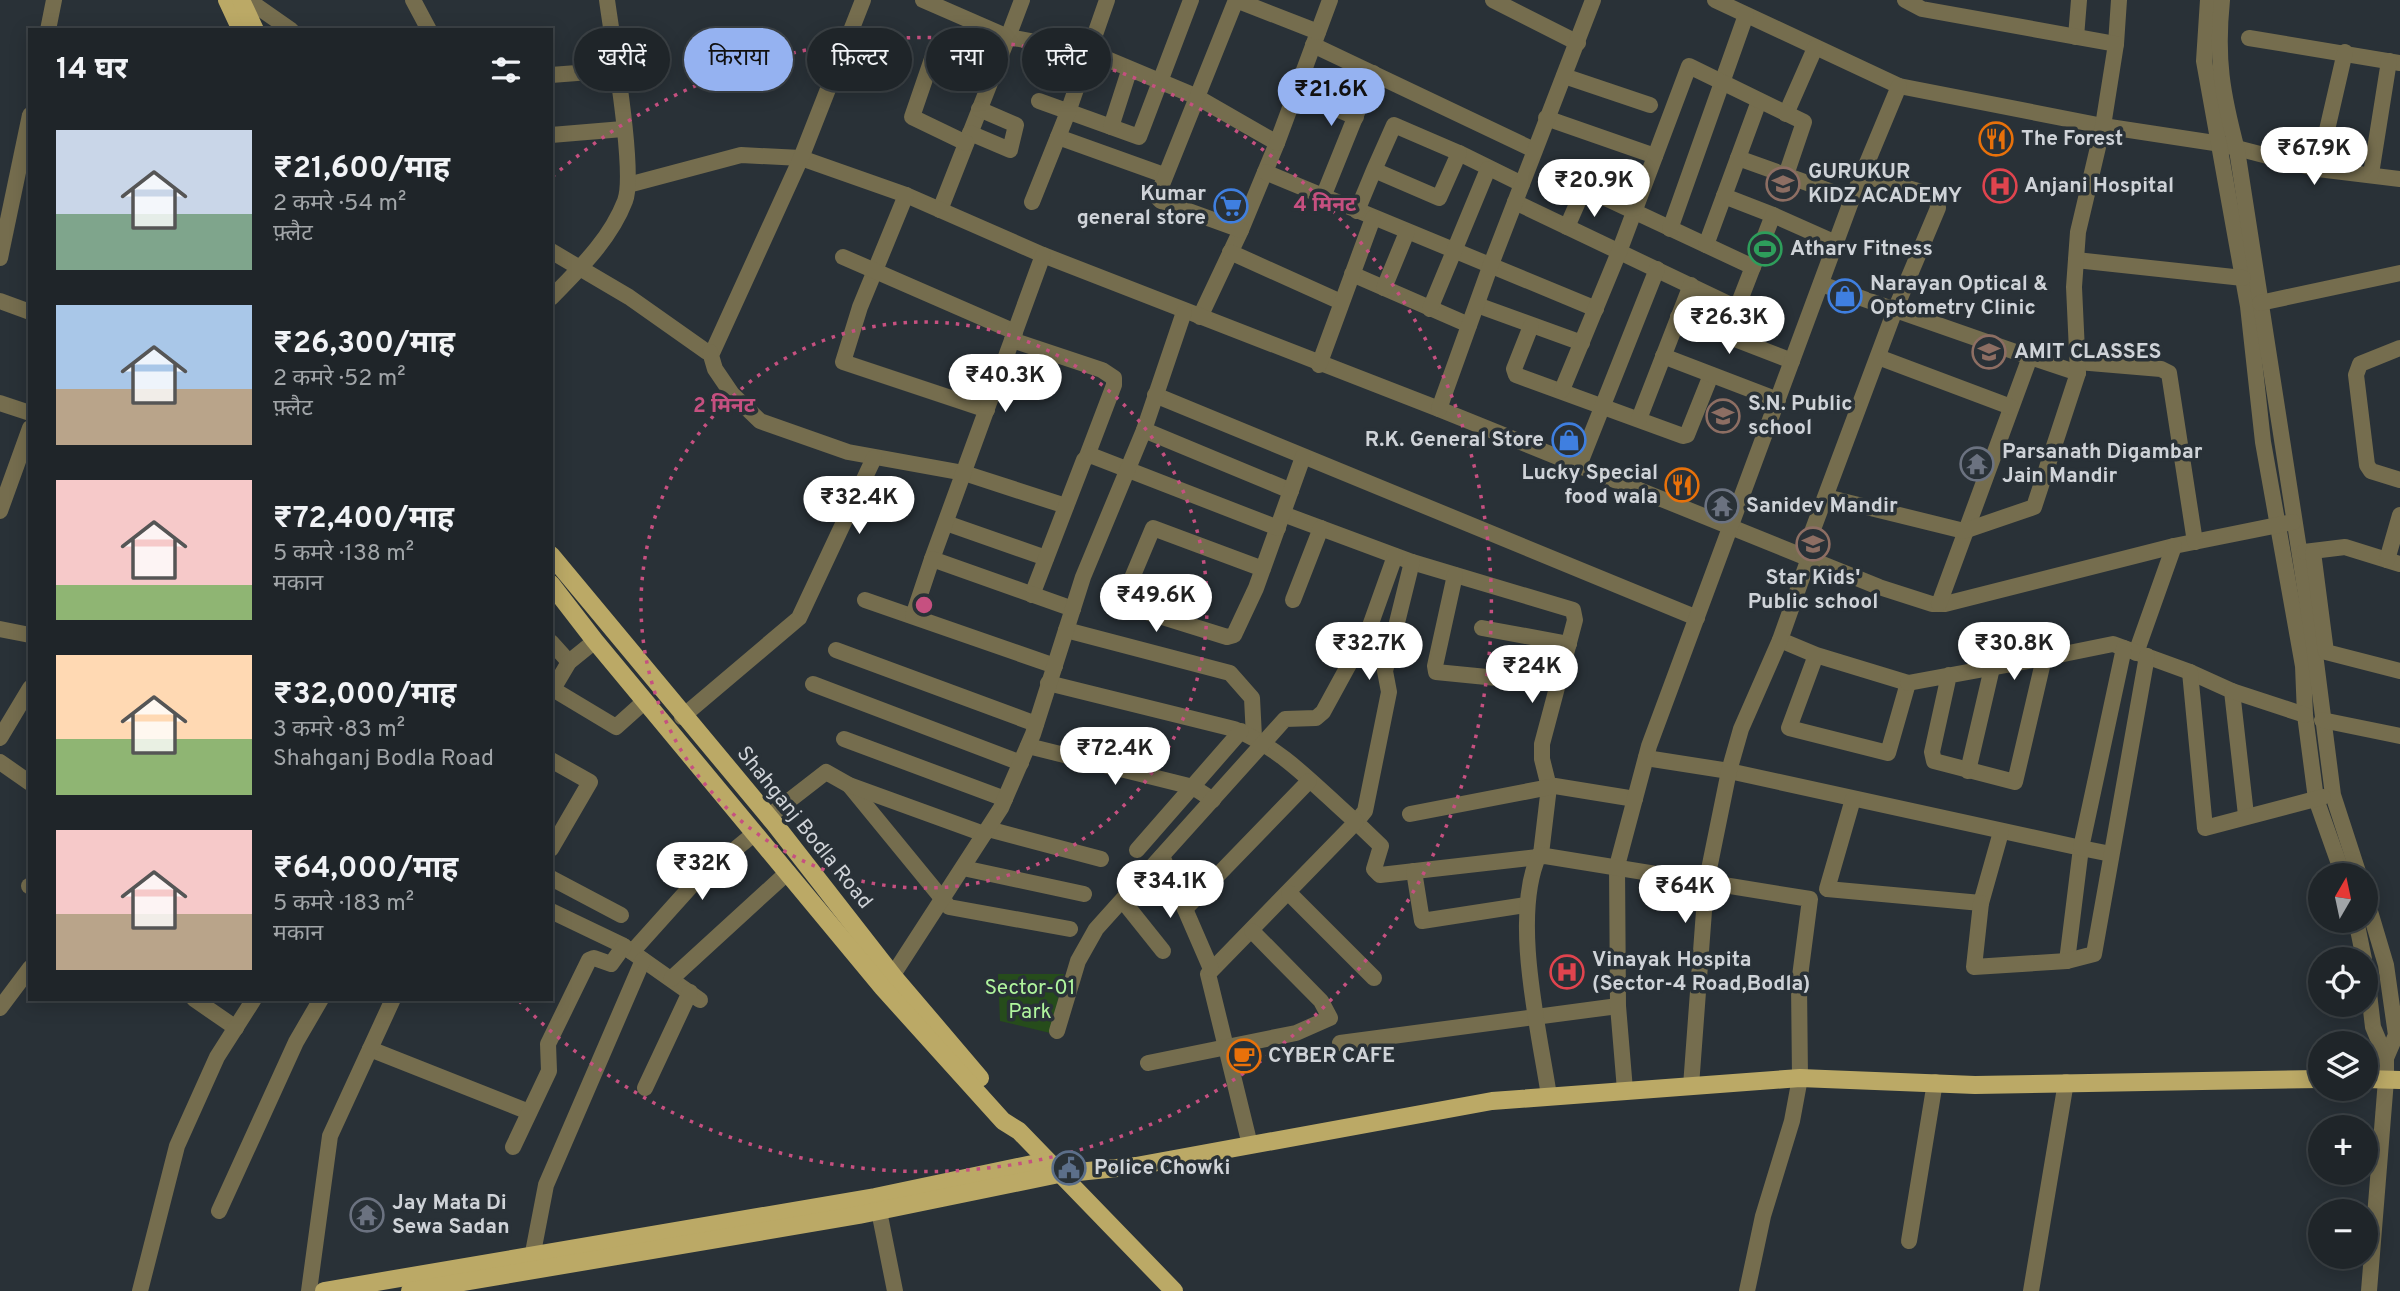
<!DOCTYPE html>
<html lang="hi">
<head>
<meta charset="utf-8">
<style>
	:root { --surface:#1f2529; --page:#2c3135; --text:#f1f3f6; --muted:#a1a5a8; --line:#3c4246; --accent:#95b2f1 }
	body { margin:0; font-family:Overpass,"Noto Sans Devanagari",sans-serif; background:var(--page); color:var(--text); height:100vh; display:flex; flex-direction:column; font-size:26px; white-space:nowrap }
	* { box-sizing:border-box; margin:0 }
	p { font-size:23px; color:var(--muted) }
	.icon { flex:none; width:38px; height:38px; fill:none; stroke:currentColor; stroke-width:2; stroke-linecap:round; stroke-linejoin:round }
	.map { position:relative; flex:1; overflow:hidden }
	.details { position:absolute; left:28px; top:28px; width:525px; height:973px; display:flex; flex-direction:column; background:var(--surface); border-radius:0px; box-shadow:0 4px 18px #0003,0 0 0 2px var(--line) }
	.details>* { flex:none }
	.banner { position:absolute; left:574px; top:28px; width:665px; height:63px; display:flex; gap:14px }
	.needle { width:46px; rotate:9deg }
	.controls { position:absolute; left:2308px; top:863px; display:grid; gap:14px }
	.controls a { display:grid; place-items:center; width:70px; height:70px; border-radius:50%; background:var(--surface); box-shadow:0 4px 18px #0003,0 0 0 2px var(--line); font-size:35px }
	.price { position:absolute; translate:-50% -60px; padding:0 16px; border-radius:24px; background:#fff; color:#222; font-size:23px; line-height:46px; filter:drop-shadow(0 2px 4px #0008) }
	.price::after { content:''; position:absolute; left:50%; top:42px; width:21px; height:16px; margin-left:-10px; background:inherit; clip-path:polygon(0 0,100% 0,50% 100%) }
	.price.on { background:var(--accent); color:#111 }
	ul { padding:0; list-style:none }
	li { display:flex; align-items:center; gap:21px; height:175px; padding:0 28px }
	li span { display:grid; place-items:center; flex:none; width:196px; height:140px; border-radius:0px; color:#555 }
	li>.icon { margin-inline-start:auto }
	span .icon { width:84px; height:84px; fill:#fffc; stroke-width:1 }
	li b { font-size:30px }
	h2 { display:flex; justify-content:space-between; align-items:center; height:84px; padding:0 28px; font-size:30px }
	.chip { padding:0 24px; border-radius:32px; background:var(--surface); box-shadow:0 4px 18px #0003,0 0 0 2px var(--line); font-size:24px; line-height:63px }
	.chip.on { background:var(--accent); color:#111 }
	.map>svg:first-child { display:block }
</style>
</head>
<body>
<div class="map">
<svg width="2400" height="1291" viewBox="0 0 2400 1291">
	<rect width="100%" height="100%" fill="#293137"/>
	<polygon fill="#264c1b" points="998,974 1064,974 1050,1033 1000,1021"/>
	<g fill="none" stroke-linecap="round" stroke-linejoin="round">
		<g stroke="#756d4e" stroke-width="16">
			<polyline points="248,0 291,30"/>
			<polyline points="413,0 429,30"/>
			<polyline points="923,0 1008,37 940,210"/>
			<polyline points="1022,0 1008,37 1090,52 1195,96 1277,143 1241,230 1200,317"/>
			<polyline points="1493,0 1578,43"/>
			<polyline points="1715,0 1899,86 2103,126 2221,144 2318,169 2400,179"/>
			<polyline points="2208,0 2204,61 2248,306 2263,442 2303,666 2305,715 2316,799 2343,875"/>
			<path d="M2222,0C2216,59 2222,93 2237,150L2314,646L2333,795L2359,875"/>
			<polyline points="48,30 54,0"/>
			<polyline points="2076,37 2079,0"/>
			<polyline points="2249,38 2400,63"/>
			<polyline points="2116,44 2119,0"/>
			<polyline points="1313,45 1534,150"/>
			<polyline points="551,75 616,70"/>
			<polyline points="1564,76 1650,105"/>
			<polyline points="1296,92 1356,117"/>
			<polyline points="1039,101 1139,137 1191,0"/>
			<polyline points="1786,114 1815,48"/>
			<polyline points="1546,118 1655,156"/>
			<polyline points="1111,127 1129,71"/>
			<polyline points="970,133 1010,150 1016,125 979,109"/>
			<polyline points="551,135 623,129"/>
			<polyline points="1058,137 1164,175"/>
			<polyline points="966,143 912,117 935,50 939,47 994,72"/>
			<polyline points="1277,143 1330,0"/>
			<polyline points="1459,153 1522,184"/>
			<polyline points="1738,158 1852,199"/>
			<polyline points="2318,169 2345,52"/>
			<polyline points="1265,172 1596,309"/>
			<polyline points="2371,174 2389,61"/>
			<polyline points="628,185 741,155 801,158 906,195 1043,255 1439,409 1879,587 1932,604 1945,604 2174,546 2293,522"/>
			<polyline points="906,195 860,307 843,362 987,410"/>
			<polyline points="1724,196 1773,215"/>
			<polyline points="1323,197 1373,73"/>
			<polyline points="1032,202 1068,112 1107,0"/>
			<polyline points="1515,202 1737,308 1773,215 1836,243"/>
			<polyline points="1357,211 1374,170 1439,198 1459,153 1394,125 1374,170"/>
			<polyline points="1567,227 1584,188 1753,267"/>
			<polyline points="1670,229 1746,15"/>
			<polyline points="1241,230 1161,201 1157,197 1236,0 1318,32"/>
			<polyline points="1706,245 1759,101"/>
			<polyline points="551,251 629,297 707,352 713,351 801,158 863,0"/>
			<polyline points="1230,252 1341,302"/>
			<polyline points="843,257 1015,332"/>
			<polyline points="0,258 30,115"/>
			<polyline points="2076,260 2243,278"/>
			<polyline points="1352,274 1469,325"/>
			<polyline points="1821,284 2030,357 1939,604"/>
			<polyline points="1384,288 1407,232"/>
			<path d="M551,298C579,269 610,240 625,201C636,173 612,38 607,0"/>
			<polyline points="0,301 30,312"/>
			<polyline points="2260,303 2400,273"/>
			<polyline points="1477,305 1582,343"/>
			<polyline points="1430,309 1488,169"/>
			<polyline points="1678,317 1792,361"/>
			<polyline points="1531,326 1514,369 1516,375 1683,436 1687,435 1711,375"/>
			<polyline points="1012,340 1102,370 1114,378 1114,385 1087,456"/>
			<polyline points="2400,348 2360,364 2356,375 2367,465 2371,471 2400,480"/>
			<polyline points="710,352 715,369 732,394 760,421 848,452 964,473 1066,506"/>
			<polyline points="1663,356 1778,400"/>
			<polyline points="1878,357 2011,407"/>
			<polyline points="2030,357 2078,373"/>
			<polyline points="2078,362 2161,369 2169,373 2195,542"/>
			<polyline points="1319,365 1373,218"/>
			<polyline points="1562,390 1619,252 1689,66 1804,122 1786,175"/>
			<polyline points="1155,395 1697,618"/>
			<polyline points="0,403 30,413"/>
			<polyline points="1439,409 1490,267 1593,0"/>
			<polyline points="1639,419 1691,285"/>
			<polyline points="1144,430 1291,491"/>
			<polyline points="1578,468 1657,269"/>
			<polyline points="1826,497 1964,531 2034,507 2078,373 2074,287 2078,232 2103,126 2116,44 1922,9 1905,0"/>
			<polyline points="0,511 30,428"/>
			<polyline points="1283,514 1412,562 1573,610 1575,620 1542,744 1542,759 1549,787 1541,854"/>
			<polyline points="946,523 1046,558"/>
			<polyline points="2304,552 2345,547 2400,564"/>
			<polyline points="2313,552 2326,652 2400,671"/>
			<polyline points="1803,556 1895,310 1938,208 1937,199 1932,195 1862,175"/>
			<polyline points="932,559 1043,255"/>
			<polyline points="2387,560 2400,515"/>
			<polyline points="1412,562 1385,671 1389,692 1365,811 1356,822 1381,846 1374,869 1380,875 1538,857"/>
			<polyline points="1263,569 1153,528 1121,604 1227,637 1234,635 1256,588 1303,457"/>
			<polyline points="1455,575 1435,666 1436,672 1558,684"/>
			<polyline points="1032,595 1084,460 1090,455 1278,528"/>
			<polyline points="865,600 1055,666"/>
			<polyline points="1293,600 1321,528"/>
			<polyline points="913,616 932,559 1073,609"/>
			<polyline points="1482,628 1569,644"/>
			<polyline points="0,629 30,635"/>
			<polyline points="1066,630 1230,673 1252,698 1254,737"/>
			<polyline points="1780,640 1816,655 1908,683 1888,753 1789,728 1816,655"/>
			<polyline points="551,642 569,662"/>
			<polyline points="836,650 1036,724"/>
			<polyline points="2136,653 2174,546"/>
			<polyline points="2044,658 2113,644 2190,672 2232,691 2246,815"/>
			<polyline points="2190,672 2205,828 2323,797"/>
			<path d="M1048,683L1234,729C1282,748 1317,788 1356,822L1208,974L1250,1145"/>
			<polyline points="1908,683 2044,658 2015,782 1934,761 1932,752 1949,675"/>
			<polyline points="813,684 1021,763"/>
			<polyline points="551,688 616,727 645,701"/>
			<polyline points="553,689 569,662 595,641"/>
			<polyline points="2232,691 2305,715"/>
			<polyline points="682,717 799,618 874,458"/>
			<polyline points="2322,720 2400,736"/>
			<polyline points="0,738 30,688"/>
			<polyline points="844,739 1005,799"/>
			<polyline points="1028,746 1193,787 1213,800"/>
			<polyline points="1646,758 1729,771 2081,848 2067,961"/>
			<polyline points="551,760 590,782 551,849"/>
			<polyline points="0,762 30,783"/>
			<polyline points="1968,771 1992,668"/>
			<polyline points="849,785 949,907 1070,929"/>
			<polyline points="1853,799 1827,889 1981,903 2001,832"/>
			<polyline points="1410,814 1555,786 1635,799"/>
			<polyline points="768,817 826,772 849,785 984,834"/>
			<polyline points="988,829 1101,859"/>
			<polyline points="1137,850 1241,731"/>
			<polyline points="2111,854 2081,848 2124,648"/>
			<polyline points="1162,856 1211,969"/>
			<polyline points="963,868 1084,894"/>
			<polyline points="1414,871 1422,921 1526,905"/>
			<polyline points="551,878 621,915"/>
			<polyline points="29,886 30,886"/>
			<polyline points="1289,893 1374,978"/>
			<polyline points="2366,898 2386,965 2396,1035 2386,1058"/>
			<polyline points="1123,901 1163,951"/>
			<polyline points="1981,903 1974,967 2067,961 2094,954 2147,656"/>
			<polyline points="1185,909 1309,781"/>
			<polyline points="551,911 622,945 700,1000"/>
			<polyline points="2356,920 2364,959"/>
			<polyline points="632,952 694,883 755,833"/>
			<polyline points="2366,968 2373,1027 2386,1058 2386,1080 2369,1291"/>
			<polyline points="671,979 788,872"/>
			<polyline points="887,984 1001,808 1033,734 1083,577 1144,430 1184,312"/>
			<polyline points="194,999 236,1028"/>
			<polyline points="0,1008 30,968"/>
			<polyline points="1057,1031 1078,961 1096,929 1285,719 1316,718 1323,712 1370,626 1395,556"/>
			<polyline points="1340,1043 1618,1006"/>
			<polyline points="370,1049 529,1112"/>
			<polyline points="1148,1063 1296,1033 1330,1018 1321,1001 1252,931"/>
			<polyline points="1691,1086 1706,884 1729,771 1741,729 1780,640 1809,558"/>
			<polyline points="645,1088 690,992"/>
			<polyline points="1625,1090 1618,1006 1617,866 1649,746 1852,199 1899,86"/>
			<path d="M1549,1096C1539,1030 1511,916 1539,855L1810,899L1799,984L1800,1078L1792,1121L1763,1216L1747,1291"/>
			<polyline points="513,1147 549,1071 548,1044 589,960 594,958 611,964 624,946"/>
			<polyline points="219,1211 296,1042 321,999"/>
			<polyline points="879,1211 895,1291"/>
			<polyline points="1909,1241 1935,1082"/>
			<polyline points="530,1268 546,1185 643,960"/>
			<polyline points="140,1291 177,1146 217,1057 254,999"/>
			<polyline points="309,1291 330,1136 393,999"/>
			<polyline points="2031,1291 2066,1082"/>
		</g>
		<g stroke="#bba966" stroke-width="18">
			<polyline points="227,0 241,30"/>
			<polyline points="241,0 255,30"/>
			<polyline points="551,555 774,823 894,977 980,1078"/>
			<polyline points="551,584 595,641 883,988 1003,1121 1019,1131 1174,1291"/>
			<polyline points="2366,1079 2400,1080"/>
			<polyline points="324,1291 875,1197 1047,1161"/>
			<polyline points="410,1291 859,1215 1059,1174 1136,1166 1492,1101 1800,1078 1975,1085 2320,1079"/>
		</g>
	</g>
	<g fill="none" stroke="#c65080" stroke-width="3.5" stroke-dasharray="3.5 7">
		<circle cx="924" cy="605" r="283"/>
		<path d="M552 177A567 567 0 1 1 520 1002"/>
	</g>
	<defs>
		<symbol id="restaurant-ring" viewBox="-11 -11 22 22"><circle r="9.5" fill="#293137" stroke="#e8710a" stroke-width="1.5"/><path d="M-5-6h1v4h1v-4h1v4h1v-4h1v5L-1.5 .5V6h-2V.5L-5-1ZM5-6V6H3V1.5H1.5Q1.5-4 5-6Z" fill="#e8710a"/></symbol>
		<symbol id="school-ring" viewBox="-11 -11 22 22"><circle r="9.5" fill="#293137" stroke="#8d6e63" stroke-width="1.5"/><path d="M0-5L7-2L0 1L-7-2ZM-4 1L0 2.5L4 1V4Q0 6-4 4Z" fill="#8d6e63"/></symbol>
		<symbol id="hospital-ring" viewBox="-11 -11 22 22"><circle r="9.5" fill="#293137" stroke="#e0444e" stroke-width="1.5"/><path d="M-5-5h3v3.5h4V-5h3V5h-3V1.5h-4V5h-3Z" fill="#e0444e"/></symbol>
		<symbol id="supermarket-ring" viewBox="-11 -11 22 22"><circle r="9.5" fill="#293137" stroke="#3f7fe0" stroke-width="1.5"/><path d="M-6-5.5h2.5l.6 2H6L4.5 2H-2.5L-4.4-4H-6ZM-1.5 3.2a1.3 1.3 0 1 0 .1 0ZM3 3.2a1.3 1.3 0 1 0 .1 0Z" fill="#3f7fe0"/></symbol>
		<symbol id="stadium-ring" viewBox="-11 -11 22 22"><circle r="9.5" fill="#293137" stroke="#2e9e5b" stroke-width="1.5"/><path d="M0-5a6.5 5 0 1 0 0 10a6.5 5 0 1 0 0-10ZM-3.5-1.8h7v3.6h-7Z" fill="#2e9e5b"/></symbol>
		<symbol id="shop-ring" viewBox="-11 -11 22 22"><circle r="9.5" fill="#293137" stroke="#3f7fe0" stroke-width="1.5"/><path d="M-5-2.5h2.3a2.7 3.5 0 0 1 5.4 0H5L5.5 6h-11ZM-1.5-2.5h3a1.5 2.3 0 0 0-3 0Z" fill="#3f7fe0"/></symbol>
		<symbol id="temple-ring" viewBox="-11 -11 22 22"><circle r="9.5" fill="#293137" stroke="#6b7280" stroke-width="1.5"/><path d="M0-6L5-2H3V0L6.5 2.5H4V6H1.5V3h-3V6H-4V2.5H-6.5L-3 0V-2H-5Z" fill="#6b7280"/></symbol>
		<symbol id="cafe-ring" viewBox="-11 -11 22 22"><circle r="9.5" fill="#293137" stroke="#e8710a" stroke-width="1.5"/><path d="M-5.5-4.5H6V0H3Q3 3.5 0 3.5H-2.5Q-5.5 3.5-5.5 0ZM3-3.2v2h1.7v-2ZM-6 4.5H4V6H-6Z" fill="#e8710a"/></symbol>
		<symbol id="civic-ring" viewBox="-11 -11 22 22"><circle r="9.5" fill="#293137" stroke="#5c6f8a" stroke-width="1.5"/><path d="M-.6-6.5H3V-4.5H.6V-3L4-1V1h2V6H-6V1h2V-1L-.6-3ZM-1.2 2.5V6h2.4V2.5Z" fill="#5c6f8a"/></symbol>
	</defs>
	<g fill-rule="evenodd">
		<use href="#restaurant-ring" x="1977" y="120" width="38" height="38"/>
		<use href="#school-ring" x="1764" y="165" width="38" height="38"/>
		<use href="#hospital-ring" x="1981" y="167" width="38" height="38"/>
		<use href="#supermarket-ring" x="1212" y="187" width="38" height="38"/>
		<use href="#stadium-ring" x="1746" y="230" width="38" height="38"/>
		<use href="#shop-ring" x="1826" y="277" width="38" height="38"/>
		<use href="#school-ring" x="1970" y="333" width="38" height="38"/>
		<use href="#school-ring" x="1704" y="397" width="38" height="38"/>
		<use href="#shop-ring" x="1550" y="421" width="38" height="38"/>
		<use href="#temple-ring" x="1958" y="445" width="38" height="38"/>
		<use href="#restaurant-ring" x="1663" y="466" width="38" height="38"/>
		<use href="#temple-ring" x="1703" y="487" width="38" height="38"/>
		<use href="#school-ring" x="1794" y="525" width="38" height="38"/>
		<use href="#hospital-ring" x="1548" y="953" width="38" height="38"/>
		<use href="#cafe-ring" x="1225" y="1037" width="38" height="38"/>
		<use href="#civic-ring" x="1050" y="1149" width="38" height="38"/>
		<use href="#temple-ring" x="348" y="1196" width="38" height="38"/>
	</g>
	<g text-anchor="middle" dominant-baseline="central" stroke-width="7" stroke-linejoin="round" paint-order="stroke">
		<g font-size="21" font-weight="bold" fill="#cfd3d8" stroke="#293137" text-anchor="start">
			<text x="2021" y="139">The Forest</text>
			<text x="1808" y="172">GURUKUR<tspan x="1808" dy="24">KIDZ ACADEMY</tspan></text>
			<text x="2024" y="186">Anjani Hospital</text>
			<text x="1206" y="194" text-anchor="end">Kumar<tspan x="1206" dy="24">general store</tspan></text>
			<text x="1790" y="249">Atharv Fitness</text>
			<text x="1870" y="284">Narayan Optical &amp;<tspan x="1870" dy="24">Optometry Clinic</tspan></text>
			<text x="2014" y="352">AMIT CLASSES</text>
			<text x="1748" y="404">S.N. Public<tspan x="1748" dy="24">school</tspan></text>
			<text x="1544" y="440" text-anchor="end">R.K. General Store</text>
			<text x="2002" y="452">Parsanath Digambar<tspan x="2002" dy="24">Jain Mandir</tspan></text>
			<text x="1658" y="473" text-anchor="end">Lucky Special<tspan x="1658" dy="24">food wala</tspan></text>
			<text x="1746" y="506">Sanidev Mandir</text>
			<text x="1813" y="578" text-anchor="middle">Star Kids'<tspan x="1813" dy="24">Public school</tspan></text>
			<text x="1592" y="960">Vinayak Hospita<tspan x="1592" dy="24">(Sector-4 Road,Bodla)</tspan></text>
			<text x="1268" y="1056">CYBER CAFE</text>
			<text x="1094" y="1168">Police Chowki</text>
			<text x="392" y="1203">Jay Mata Di<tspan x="392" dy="24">Sewa Sadan</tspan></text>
		</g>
		<g font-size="21" fill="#cfd3d8" stroke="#293137">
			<text transform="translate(804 828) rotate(51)">Shahganj Bodla Road</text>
		</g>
		<g font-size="21" fill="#b0f59e" stroke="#293137">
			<text x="1030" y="988">Sector-01<tspan x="1030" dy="24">Park</tspan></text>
		</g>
	</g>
	<circle cx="924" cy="605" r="10" fill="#c65080" stroke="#293137" stroke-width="3.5"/>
	<g font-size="21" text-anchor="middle" font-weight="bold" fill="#c65080" stroke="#293137" stroke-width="7" stroke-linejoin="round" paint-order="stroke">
		<text x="1325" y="211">4 मिनट</text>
		<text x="724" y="412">2 मिनट</text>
	</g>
</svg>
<div class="controls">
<a><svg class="needle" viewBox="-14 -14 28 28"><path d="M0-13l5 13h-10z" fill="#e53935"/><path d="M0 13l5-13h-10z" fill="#a1a5a8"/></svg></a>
<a><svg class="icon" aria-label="locate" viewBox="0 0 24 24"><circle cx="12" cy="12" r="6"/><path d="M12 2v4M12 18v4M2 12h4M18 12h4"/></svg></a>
<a><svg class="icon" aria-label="layers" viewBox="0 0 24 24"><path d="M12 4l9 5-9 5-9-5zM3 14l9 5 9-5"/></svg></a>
<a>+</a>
<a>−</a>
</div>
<b class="price on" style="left:1331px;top:128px">₹21.6K</b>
<b class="price" style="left:2314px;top:187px">₹67.9K</b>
<b class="price" style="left:1594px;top:219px">₹20.9K</b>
<b class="price" style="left:1729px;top:356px">₹26.3K</b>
<b class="price" style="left:1005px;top:414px">₹40.3K</b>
<b class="price" style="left:859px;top:536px">₹32.4K</b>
<b class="price" style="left:1156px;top:634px">₹49.6K</b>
<b class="price" style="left:1369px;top:682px">₹32.7K</b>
<b class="price" style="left:2014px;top:682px">₹30.8K</b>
<b class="price" style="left:1532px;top:705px">₹24K</b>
<b class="price" style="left:1115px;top:787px">₹72.4K</b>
<b class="price" style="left:702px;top:902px">₹32K</b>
<b class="price" style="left:1170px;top:920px">₹34.1K</b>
<b class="price" style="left:1685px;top:925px">₹64K</b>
<div class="banner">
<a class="chip">खरीदें</a>
<a class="chip on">किराया</a>
<a class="chip">फ़िल्टर</a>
<a class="chip">नया</a>
<a class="chip">फ़्लैट</a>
</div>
<section class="details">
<h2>14 घर<svg class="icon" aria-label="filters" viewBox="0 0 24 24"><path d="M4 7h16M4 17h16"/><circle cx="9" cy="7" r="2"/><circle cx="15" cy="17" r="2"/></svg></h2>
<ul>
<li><span style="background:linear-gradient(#c9d6e8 60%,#7fa58c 0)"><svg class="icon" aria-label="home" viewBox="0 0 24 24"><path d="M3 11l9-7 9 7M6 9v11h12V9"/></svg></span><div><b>₹21,600/माह</b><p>2 कमरे · 54 m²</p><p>फ़्लैट</p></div></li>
<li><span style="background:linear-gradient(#a9c7e8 60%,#b9a48a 0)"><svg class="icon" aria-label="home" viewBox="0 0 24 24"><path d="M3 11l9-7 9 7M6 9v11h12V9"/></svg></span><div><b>₹26,300/माह</b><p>2 कमरे · 52 m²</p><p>फ़्लैट</p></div></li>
<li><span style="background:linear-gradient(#f6c9c9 75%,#8fb573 0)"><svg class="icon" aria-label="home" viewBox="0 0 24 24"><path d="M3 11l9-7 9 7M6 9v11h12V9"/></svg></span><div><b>₹72,400/माह</b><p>5 कमरे · 138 m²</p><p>मकान</p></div></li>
<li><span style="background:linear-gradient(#ffd9b3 60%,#8fb573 0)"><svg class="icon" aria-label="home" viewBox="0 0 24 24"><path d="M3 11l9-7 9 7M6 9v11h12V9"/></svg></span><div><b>₹32,000/माह</b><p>3 कमरे · 83 m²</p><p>Shahganj Bodla Road</p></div></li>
<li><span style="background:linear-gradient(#f6c9c9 60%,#b9a48a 0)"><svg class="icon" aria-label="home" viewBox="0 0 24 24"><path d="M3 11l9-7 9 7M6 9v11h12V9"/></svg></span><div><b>₹64,000/माह</b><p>5 कमरे · 183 m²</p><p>मकान</p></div></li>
</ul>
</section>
</div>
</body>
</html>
